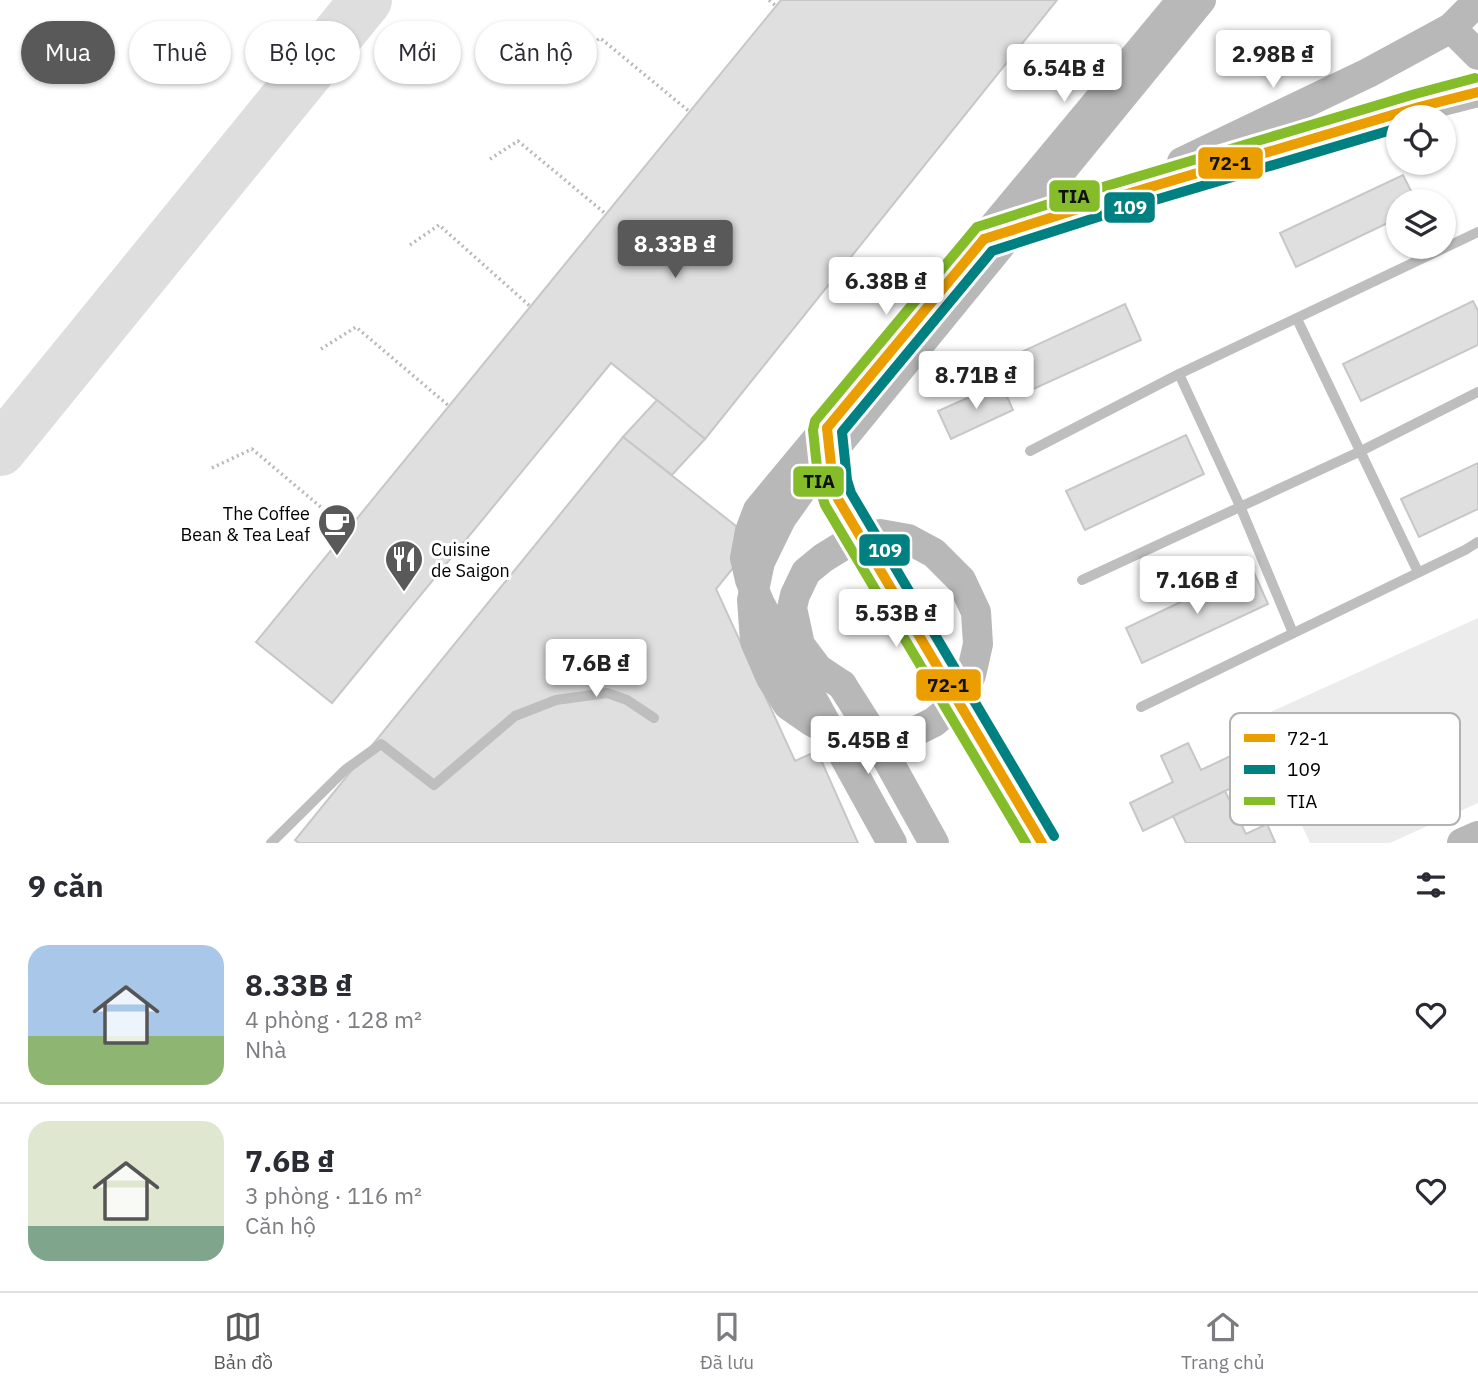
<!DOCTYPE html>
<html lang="vi">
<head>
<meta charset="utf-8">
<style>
	:root { --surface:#fff; --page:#f2f2f3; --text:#2b2b33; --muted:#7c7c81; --line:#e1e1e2; --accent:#595959 }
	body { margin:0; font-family:"IBM Plex Sans",sans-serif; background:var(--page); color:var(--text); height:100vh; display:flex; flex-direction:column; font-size:26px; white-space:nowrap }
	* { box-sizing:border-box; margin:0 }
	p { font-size:23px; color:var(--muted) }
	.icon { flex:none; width:38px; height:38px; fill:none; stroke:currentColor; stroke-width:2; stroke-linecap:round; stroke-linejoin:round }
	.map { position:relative; height:843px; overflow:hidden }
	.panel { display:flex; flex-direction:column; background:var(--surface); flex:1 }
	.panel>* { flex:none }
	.hud { position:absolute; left:21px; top:21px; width:700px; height:63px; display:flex; gap:14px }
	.fabs { position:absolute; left:1386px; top:105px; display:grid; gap:14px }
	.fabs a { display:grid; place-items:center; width:70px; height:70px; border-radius:50%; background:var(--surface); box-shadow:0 2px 5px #0004; font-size:35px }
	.price { position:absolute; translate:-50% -60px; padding:0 16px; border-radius:7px; background:#fff; color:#222; font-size:23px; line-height:46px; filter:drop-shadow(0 2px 4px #0008) }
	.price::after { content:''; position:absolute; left:50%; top:42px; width:21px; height:16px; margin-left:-10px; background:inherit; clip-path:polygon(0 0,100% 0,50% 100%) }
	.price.on { background:var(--accent); color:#fff }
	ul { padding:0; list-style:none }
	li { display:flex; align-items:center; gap:21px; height:175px; padding:0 28px }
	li+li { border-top:2px solid var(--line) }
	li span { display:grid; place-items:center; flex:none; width:196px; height:140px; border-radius:21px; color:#555 }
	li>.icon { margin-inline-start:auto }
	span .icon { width:84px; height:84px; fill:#fffc; stroke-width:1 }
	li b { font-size:30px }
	h2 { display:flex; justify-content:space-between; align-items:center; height:84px; padding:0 28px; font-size:30px }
	.chip { padding:0 24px; border-radius:32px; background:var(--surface); box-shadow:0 2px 5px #0004; font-size:24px; line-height:63px }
	.chip.on { background:var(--accent); color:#fff }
	.menu { display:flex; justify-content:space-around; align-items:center; height:98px; border-top:2px solid var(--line); background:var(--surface); font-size:19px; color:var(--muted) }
	.menu a { display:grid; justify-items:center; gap:4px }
	.menu .on { color:var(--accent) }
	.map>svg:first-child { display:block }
</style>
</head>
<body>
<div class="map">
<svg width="1478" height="843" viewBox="0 0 1478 843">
	<rect width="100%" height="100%" fill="#fff"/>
	<polygon fill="#ececec" points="1478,618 1478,803 1390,843 1310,843 1256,726 1257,720 1262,716"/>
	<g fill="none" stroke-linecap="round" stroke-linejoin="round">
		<polyline stroke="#dedede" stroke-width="52" points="0,450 366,0"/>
	</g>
	<g fill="#dfdfdf" stroke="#c7c7c7" stroke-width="2">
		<polygon points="781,0 1057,0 705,439 611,363 332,703 256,642"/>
		<polygon points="1403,175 1416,201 1398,201 1398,218 1296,267 1280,233"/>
		<polygon points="1473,301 1478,311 1478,345 1361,401 1343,364"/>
		<polygon points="1125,304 1141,340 1018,396 1002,361"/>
		<polygon points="1001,383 1013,410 951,439 938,411"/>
		<polygon points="657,400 705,439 672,475 623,437"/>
		<polygon points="1186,435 1204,474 1085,530 1066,491"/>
		<polygon points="623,437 755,541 716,589 795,761 817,751 858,843 299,843 295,840"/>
		<polygon points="1478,463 1478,509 1419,537 1401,499"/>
		<polygon points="1252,568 1268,604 1142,663 1126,628"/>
		<polygon points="1188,743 1201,770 1239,752 1252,778 1143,831 1130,803 1173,782 1161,756"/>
		<polygon points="1225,791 1246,834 1267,824 1275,842 1272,843 1186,843 1173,816"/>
	</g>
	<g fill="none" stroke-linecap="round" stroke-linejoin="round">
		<g stroke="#b9b9b9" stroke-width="3.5" stroke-dasharray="2 3.5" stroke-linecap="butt">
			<polyline points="769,0 776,6"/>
			<polyline points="580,54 600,38 690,112"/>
			<polyline points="490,159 518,141 606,214"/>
			<polyline points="410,245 439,225 531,307"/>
			<polyline points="321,349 356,327 449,406"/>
			<polyline points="212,468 252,449 348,530"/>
		</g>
		<g stroke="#bebebe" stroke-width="10">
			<polyline points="1297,319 1418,572"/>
			<polyline points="1179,374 1240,506 1293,633"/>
			<polyline points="1030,451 1179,374 1478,232"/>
			<polyline points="1082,580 1361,451 1478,392"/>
			<polyline points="1141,707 1465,550 1478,542"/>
			<polyline points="271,843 345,770 381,744 434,785 515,716 556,700 607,693 627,700 654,718"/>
		</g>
		<g stroke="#b8b8b8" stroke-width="30">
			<polyline points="1451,28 1478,55"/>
			<polyline points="1182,162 1368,73 1451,28 1476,3 1477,0"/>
			<polyline points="1001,234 1097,203 1419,107 1478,92"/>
			<polyline points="827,435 833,483 838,499 1042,843"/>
			<polyline points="842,685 875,737 934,843"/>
			<polyline points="892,843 760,604 750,580 745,558 750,531 758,510 777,487 1182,0"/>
			<polyline points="1462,843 1478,836"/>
		</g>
		<polyline stroke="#b8b8b8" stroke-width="30" points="842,685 818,669 800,645 792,608 795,595 806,572 823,558 849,542 880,534 908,539 934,553 961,580 976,612 978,644 971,675 959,701 934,722 906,736 872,741 839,736 811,721 788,705 771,678 755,641 752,600 760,562 781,519 807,482 1201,0"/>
		<defs>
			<g id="bus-1">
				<polyline points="984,239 1097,203 1419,107 1478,92"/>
				<polyline points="827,428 833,483 838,499 1042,843"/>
				<polyline points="827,428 984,239"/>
			</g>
			<polyline id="bus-2" points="1054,836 851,493 847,480 842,432 992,251 1101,216 1398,128"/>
			<polyline id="bus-3" points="1026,843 825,505 819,486 813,430 815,421 977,227 1093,190 1415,94 1475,78"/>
		</defs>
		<use href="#bus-1" stroke="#fff" stroke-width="16"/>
		<use href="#bus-2" stroke="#fff" stroke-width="16"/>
		<use href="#bus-3" stroke="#fff" stroke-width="16"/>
		<use href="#bus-1" stroke="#eb9e00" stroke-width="10"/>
		<use href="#bus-2" stroke="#008080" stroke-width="10"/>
		<use href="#bus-3" stroke="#85bc2a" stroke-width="10"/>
	</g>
	<defs>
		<symbol id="cafe-pin" viewBox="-11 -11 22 30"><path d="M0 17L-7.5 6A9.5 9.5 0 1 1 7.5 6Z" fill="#595959" stroke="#fff"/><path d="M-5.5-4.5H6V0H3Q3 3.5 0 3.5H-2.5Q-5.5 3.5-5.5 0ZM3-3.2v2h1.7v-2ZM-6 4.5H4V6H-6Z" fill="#fff"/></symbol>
		<symbol id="restaurant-pin" viewBox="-11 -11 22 30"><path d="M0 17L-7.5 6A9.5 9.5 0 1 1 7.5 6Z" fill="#595959" stroke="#fff"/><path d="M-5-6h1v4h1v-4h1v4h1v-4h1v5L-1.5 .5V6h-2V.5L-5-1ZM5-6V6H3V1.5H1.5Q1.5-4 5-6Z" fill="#fff"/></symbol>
	</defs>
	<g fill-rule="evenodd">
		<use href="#cafe-pin" x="315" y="501" width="44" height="60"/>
		<use href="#restaurant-pin" x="382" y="537" width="44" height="60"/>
	</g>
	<g text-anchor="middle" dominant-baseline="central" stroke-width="6" stroke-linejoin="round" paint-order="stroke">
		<g font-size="18" fill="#000" stroke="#fff" text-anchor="end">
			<text x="310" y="513">The Coffee<tspan x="310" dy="21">Bean &amp; Tea Leaf</tspan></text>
			<text x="431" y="549" text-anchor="start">Cuisine<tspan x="431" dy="21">de Saigon</tspan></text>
		</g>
	</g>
	<rect x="1230" y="713" width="230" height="112" rx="10" fill="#fff" stroke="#b2b2b2" stroke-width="2"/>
	<rect x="1244" y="734" width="31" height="8" fill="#eb9e00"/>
	<rect x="1244" y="765" width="31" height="9" fill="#008080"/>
	<rect x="1244" y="797" width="31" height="8" fill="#85bc2a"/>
	<g font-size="19" fill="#000">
		<text x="1287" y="745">72-1</text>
		<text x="1287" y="776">109</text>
		<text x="1287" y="808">TIA</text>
	</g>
	<g stroke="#fff" stroke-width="2.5">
		<rect x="1197" y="146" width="67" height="34" rx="7" fill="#eb9e00"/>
		<rect x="1048" y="179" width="53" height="34" rx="7" fill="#85bc2a"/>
		<rect x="1103" y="191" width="53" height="33" rx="7" fill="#008080"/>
		<rect x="792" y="465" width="53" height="33" rx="7" fill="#85bc2a"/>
		<rect x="858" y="533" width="53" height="34" rx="7" fill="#008080"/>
		<rect x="915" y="668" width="67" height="34" rx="7" fill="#eb9e00"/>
	</g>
	<g font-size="19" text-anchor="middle" font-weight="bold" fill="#fff">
		<text x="1130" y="214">109</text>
		<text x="885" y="557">109</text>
	</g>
	<g font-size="19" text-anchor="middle" font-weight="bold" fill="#111">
		<text x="1230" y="170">72-1</text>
		<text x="1074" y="203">TIA</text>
		<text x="819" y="488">TIA</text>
		<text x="948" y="692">72-1</text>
	</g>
</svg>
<div class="fabs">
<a><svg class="icon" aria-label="locate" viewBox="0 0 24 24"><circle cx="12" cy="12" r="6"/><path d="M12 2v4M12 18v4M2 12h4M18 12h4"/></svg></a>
<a><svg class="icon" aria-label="layers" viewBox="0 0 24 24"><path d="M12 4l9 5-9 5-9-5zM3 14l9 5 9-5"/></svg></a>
</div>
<b class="price" style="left:1273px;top:90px">2.98B ₫</b>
<b class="price" style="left:1064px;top:104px">6.54B ₫</b>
<b class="price on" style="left:675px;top:280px">8.33B ₫</b>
<b class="price" style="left:886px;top:317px">6.38B ₫</b>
<b class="price" style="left:976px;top:411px">8.71B ₫</b>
<b class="price" style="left:1197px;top:616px">7.16B ₫</b>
<b class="price" style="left:896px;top:649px">5.53B ₫</b>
<b class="price" style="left:596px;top:699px">7.6B ₫</b>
<b class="price" style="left:868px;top:776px">5.45B ₫</b>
<div class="hud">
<a class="chip on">Mua</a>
<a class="chip">Thuê</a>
<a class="chip">Bộ lọc</a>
<a class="chip">Mới</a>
<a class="chip">Căn hộ</a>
</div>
</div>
<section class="panel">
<h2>9 căn<svg class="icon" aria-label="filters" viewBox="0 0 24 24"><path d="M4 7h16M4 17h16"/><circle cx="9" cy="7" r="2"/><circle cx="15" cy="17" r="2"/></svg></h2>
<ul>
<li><span style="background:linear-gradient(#a9c7e8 65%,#8fb573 0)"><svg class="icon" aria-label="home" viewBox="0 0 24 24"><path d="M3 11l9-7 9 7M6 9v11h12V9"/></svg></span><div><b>8.33B ₫</b><p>4 phòng · 128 m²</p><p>Nhà</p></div><svg class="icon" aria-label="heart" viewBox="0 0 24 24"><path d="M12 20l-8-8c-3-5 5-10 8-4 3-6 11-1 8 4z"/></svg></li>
<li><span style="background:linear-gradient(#dfe7d0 75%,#7fa58c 0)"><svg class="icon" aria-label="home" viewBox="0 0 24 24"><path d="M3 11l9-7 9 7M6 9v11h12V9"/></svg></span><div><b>7.6B ₫</b><p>3 phòng · 116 m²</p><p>Căn hộ</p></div><svg class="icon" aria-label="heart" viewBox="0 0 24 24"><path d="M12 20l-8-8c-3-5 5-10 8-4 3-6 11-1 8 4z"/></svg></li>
</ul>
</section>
<nav class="menu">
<a class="on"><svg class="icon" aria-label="map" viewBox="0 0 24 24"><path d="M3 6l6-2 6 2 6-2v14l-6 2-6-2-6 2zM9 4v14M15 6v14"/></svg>Bản đồ</a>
<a><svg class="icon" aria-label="saved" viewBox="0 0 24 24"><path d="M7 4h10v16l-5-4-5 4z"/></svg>Đã lưu</a>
<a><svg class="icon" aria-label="home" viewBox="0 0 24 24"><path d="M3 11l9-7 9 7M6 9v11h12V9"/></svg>Trang chủ</a>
</nav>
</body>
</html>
